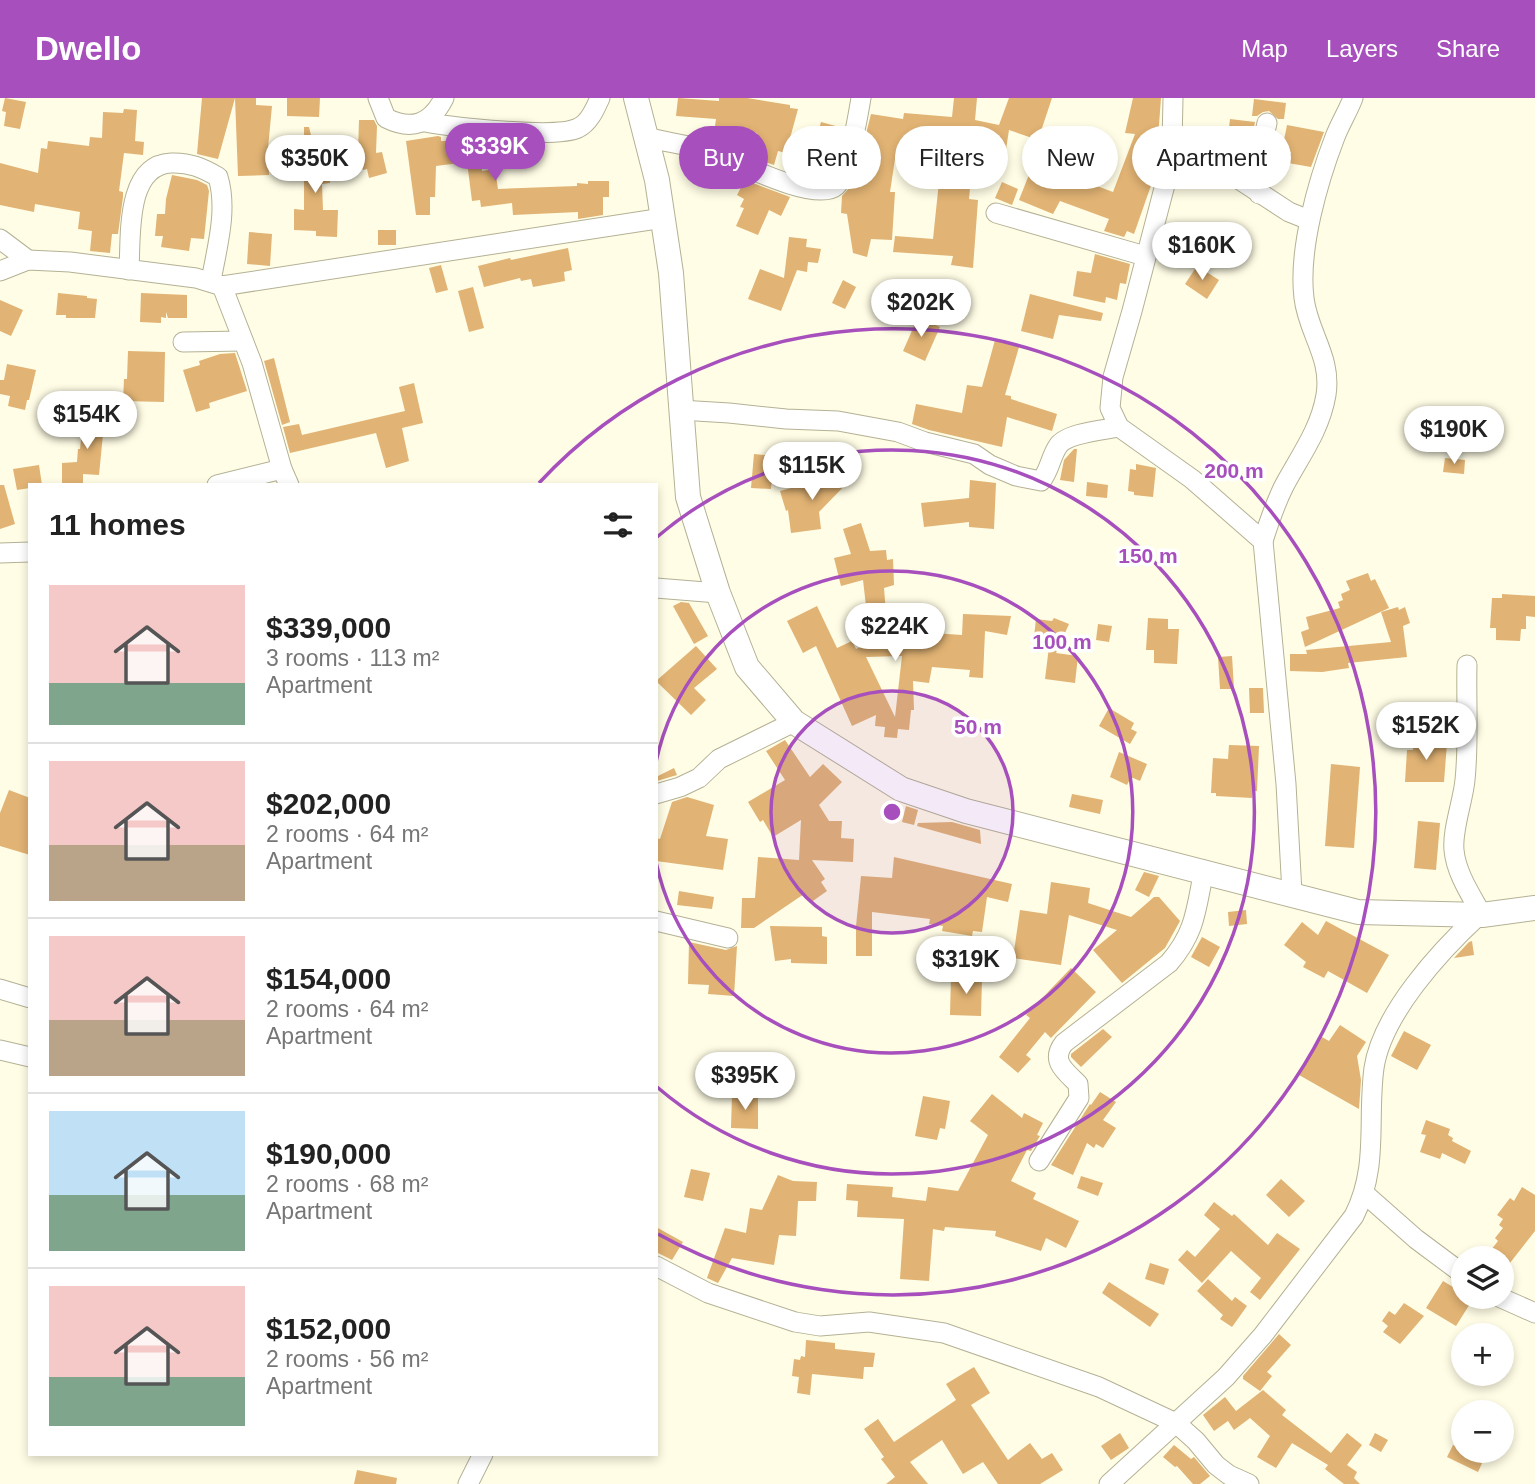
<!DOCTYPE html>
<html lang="en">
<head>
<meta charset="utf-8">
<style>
	:root { --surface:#fff; --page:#f6f6f6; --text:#222; --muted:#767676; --line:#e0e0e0; --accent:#a750bd }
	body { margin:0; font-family:Arial,sans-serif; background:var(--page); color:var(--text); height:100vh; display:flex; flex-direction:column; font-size:26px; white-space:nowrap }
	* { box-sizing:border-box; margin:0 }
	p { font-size:23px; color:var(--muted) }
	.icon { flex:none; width:38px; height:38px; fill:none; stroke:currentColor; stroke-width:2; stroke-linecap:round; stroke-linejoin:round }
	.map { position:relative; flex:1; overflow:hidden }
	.side { position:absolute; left:28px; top:385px; width:630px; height:973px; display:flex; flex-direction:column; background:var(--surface); border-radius:0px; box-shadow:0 4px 10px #0003 }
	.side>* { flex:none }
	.top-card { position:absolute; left:679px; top:28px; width:665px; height:63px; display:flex; gap:14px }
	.buttons { position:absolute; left:1451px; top:1148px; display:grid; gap:14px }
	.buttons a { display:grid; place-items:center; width:63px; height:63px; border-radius:50%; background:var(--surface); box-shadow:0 4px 10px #0003; font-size:35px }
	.price { position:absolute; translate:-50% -60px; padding:0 16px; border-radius:24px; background:#fff; color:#222; font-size:23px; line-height:46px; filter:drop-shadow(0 2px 4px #0008) }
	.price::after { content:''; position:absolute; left:50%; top:42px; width:21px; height:16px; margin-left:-10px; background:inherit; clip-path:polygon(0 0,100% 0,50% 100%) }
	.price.on { background:var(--accent); color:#fff }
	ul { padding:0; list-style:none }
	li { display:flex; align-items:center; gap:21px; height:175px; padding:0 21px }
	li+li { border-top:2px solid var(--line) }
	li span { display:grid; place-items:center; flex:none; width:196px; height:140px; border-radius:0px; color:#555 }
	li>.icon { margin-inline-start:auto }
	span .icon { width:84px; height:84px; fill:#fffc; stroke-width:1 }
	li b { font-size:30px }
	h2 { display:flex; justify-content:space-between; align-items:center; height:84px; padding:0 21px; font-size:30px }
	.chip { padding:0 24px; border-radius:32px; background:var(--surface); box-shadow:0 4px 10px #0003; font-size:24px; line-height:63px }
	.chip.on { background:var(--accent); color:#fff }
	header { display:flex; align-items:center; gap:42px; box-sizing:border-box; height:98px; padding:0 35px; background:var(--accent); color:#fff }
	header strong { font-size:33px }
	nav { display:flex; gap:38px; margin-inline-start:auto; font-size:24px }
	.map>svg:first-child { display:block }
</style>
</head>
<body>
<header>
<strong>Dwello</strong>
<nav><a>Map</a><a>Layers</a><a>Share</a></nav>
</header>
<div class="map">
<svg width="1535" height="1386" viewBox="0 0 1535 1386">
	<rect width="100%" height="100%" fill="#fffde5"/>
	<g fill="#e1b374" fill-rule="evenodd">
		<polygon points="5,0 26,4 20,31 4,28 6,14 2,13"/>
		<polygon points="202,0 256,0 256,7 272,8 268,50 269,77 238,78 235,0 218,61 197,56"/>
		<polygon points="287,0 320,0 319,19 287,18"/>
		<polygon points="678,0 719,3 719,0 747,0 790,7 790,10 798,11 786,55 778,53 774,67 757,61 761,48 754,46 757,35 715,28 716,21 676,18"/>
		<polygon points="954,0 977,0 975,22 999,27 1009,0 1052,0 1038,42 1009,32 1003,71 972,67 969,101 978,102 973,170 951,167 953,158 893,154 895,138 933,141 940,74 933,73 935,51 897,48 890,94 895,94 892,142 871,141 867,159 853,155 847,116 841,115 842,98 850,89 856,76 871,16 903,21 904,15 952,19"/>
		<polygon points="1133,0 1161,0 1158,40 1154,39 1152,48 1144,47 1152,50 1150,64 1157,67 1155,76 1134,136 1127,133 1124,139 1104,133 1109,121 1060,103 1053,116 1019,102 1032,69 1063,82 1065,76 1113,94 1135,36 1125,35"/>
		<polygon points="1254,1 1286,5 1284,21 1278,21 1269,13 1263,14 1257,18 1252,18"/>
		<polygon points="124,11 137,12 135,43 144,44 143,57 124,55 119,93 123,94 123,99 118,136 112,136 110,155 90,153 92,133 78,131 80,114 35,106 34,114 0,107 0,65 38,75 41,50 47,51 48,43 89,48 90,39 102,40 103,14 123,15"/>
		<polygon points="1230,21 1255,24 1248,59 1233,58 1235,47 1227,46"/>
		<polygon points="359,22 374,22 377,28 376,55 382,54 387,75 369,80 367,71 363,72 358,55"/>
		<polygon points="821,24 843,30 838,53 830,51 832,46 816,42"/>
		<polygon points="1287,27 1324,34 1311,69 1288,65 1291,54 1282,52"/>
		<polygon points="304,29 309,29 317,62 324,62 324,70 330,70 330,85 322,86 323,112 338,112 337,139 316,138 316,133 294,132 294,111 304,112"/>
		<polygon points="438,38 441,39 441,43 481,43 482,73 495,71 498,91 577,88 577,85 588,86 588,83 609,83 609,99 603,99 603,117 578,121 578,114 513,117 512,105 481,109 480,102 472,103 467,64 436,68 435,99 430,99 430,117 416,117 406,43"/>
		<polygon points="1188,67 1217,82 1213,91 1183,78"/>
		<polygon points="172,77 197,82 207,87 209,93 204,141 191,140 189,153 161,149 163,138 155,138 157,116 165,116 166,101"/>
		<polygon points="745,82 790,99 781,118 769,112 758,137 736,128 744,110 740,109 744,101 737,97"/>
		<polygon points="1002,84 1018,91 1012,107 995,100"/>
		<rect x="378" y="132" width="18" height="15"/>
		<polygon points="249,134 272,136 270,168 247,166"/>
		<polygon points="789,139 807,141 806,149 821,151 818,165 808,164 807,174 797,172 781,213 748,201 760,171 784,180"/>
		<polygon points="568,150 572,172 564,174 565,183 533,189 531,181 521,183 520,180 484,189 478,168 510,160 511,162"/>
		<polygon points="1095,156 1130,166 1126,186 1120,185 1117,202 1106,199 1105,205 1073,198 1077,173 1091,175"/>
		<polygon points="441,167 448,192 436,195 429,170"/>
		<polygon points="1197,168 1219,182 1207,201 1185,186"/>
		<polygon points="843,182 856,189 845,211 832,205"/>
		<polygon points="473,189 484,230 469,234 458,193"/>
		<polygon points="58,195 87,198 87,200 97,201 95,220 66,220 66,217 56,217"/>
		<polygon points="141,195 187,197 187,220 168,220 166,214 166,220 161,219 161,225 140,224"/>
		<polygon points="1030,196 1103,215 1101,223 1059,217 1053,241 1021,233"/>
		<polygon points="0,202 23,212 11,238 0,233"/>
		<polygon points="918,219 940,229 925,263 903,253"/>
		<polygon points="995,242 1019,249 1005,297 1011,298 1011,301 1057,316 1052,333 1007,319 1002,349 929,332 912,326 916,306 962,315 967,287 982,289"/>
		<polygon points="128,253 165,254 164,304 123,303 124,281 127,281"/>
		<polygon points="235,255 247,293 209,305 210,310 196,314 183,272 200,267 199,263 220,256"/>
		<polygon points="274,260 290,324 282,327 264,263"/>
		<polygon points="7,266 36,272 29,302 27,302 25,312 8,308 10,298 0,296 0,282 4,282"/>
		<polygon points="414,285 423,325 402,330 409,363 386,370 376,335 290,355 283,329 299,326 302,337 405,313 399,289"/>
		<polygon points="84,314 105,316 99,377 83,376 83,386 62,386 62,365 77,364 78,351 80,351"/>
		<polygon points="1074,351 1077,351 1074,384 1060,382 1064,362"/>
		<polygon points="754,356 774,358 771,391 751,390"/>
		<polygon points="1445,360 1465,362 1464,376 1443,374"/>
		<polygon points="1136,366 1156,370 1153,399 1134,397 1134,394 1128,393 1130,371 1136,372"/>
		<polygon points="39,367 42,387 30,387 30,390 17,392 13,371"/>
		<polygon points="840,368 852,380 819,414 821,431 791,435 788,412 786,413 780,393 806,386 810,399"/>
		<polygon points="970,382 996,385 994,431 969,429 969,424 924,429 921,405 969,400"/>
		<polygon points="1087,384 1108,387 1107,400 1086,398"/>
		<polygon points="0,387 4,387 15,426 0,431"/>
		<polygon points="861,425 870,453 886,452 887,462 893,461 894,487 884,490 886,515 867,517 863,482 841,488 834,460 851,456 843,431"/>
		<polygon points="1368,475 1371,483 1375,481 1389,510 1305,549 1301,534 1309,531 1306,519 1340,510 1338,504 1343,502 1341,496 1350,492 1346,483"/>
		<polygon points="1502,496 1535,498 1535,519 1526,518 1526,531 1521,531 1520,543 1496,542 1496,530 1490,530 1492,500 1502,500"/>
		<polygon points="681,504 689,505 708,538 694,546 673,508"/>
		<path d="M817,508L837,550L852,543L856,551L870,544L911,543L912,508L934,509L933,535L962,537L963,516L1011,518L1007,537L985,533L983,580L969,579L970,572L932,569L929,585L913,583L914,612H911L909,632L898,631L897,640L884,639L885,629L875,628L876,617L852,628L816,548L803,555L787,523ZM902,558L895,619L866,559Z"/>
		<polygon points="1398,509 1399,512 1405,509 1410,525 1403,528 1407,559 1348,565 1349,570 1322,574 1290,573 1290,556 1307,556 1306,552 1391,544 1381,514"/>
		<polygon points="1054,520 1069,526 1056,555 1078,558 1075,585 1045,581 1050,541 1034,539 1036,521 1052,523"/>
		<polygon points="1148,520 1168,521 1168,531 1179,531 1177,566 1154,565 1154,552 1146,552"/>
		<polygon points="1098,526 1112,528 1109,544 1096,542"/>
		<polygon points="696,548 717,571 694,590 706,602 691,617 656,583"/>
		<polygon points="1232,558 1234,591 1220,591 1218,559"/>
		<polygon points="1249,590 1263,590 1264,615 1250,615"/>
		<polygon points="1109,610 1134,625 1131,631 1137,634 1130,646 1099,628"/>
		<polygon points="785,642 810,679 823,666 842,684 819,707 829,723 842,723 841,740 854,741 853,764 812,762 825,781 821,784 827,793 810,805 804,796 754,830 741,830 742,800 755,800 758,759 799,762 801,722 773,739 763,722 760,724 748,704 785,682 766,653"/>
		<polygon points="1414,643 1447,645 1444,684 1405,684 1407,652 1413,652"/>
		<polygon points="1229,647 1259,648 1257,693 1252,693 1252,700 1216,698 1216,695 1211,695 1213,660 1228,661"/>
		<polygon points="1119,654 1147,666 1140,683 1131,679 1127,687 1110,679"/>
		<polygon points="1331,666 1360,669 1354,750 1325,748"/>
		<polygon points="674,670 677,677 657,683 656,679"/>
		<polygon points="9,692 30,700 30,757 0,748 0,715"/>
		<polygon points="1072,696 1103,702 1100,716 1069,709"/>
		<polygon points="687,699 714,707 706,738 728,741 723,772 656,763 656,740 660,741 672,704"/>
		<polygon points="906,708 918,712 914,727 902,724"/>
		<polygon points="1418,723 1440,725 1436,772 1414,770"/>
		<polygon points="952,724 980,732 981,746 917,728 918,725"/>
		<polygon points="894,759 1012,786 1008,804 987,799 982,834 973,833 972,838 942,833 943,828 929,826 930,821 872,814 872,858 856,858 856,828 861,778 892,780"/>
		<polygon points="1144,774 1159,778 1149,799 1135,792"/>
		<polygon points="1051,784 1090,790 1088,805 1131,819 1154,799 1159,799 1180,823 1165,850 1122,885 1093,852 1117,832 1069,817 1061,867 1013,860 1020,812 1047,816"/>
		<polygon points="679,793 714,799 712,811 677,807"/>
		<polygon points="1246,812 1247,826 1229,828 1228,814"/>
		<polygon points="1326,823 1389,857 1367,895 1328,873 1324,880 1303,869 1306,864 1284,847 1302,824 1318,837"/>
		<polygon points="770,828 822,829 822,838 827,839 827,866 791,865 791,861 775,863"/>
		<polygon points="1202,839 1220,849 1209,869 1191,859"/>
		<polygon points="1472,843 1474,857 1454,860 1469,844"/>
		<polygon points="689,844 726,852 737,848 734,898 708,896 709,887 688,886"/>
		<polygon points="1071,870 1096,894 1051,940 1045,934 1026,957 1031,961 1018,975 999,959 1030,920 1026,917"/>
		<polygon points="951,879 982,880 981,918 950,917"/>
		<polygon points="1340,927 1366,944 1357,958 1361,982 1359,1011 1299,977 1320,938 1329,943"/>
		<polygon points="1103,931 1112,939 1081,969 1071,959 1071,956"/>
		<polygon points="1404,933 1431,947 1417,972 1391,958"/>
		<polygon points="1100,994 1116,1004 1103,1022 1116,1030 1103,1050 1096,1046 1094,1050 1087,1045 1073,1077 1051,1067 1090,1006 1091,1007"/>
		<polygon points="992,996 1022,1020 1024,1015 1043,1025 1037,1037 1040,1038 1031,1053 1027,1052 1011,1083 1036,1095 1033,1101 1079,1123 1066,1150 1046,1140 1041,1153 995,1138 996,1133 945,1129 944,1133 933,1131 929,1183 900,1181 904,1121 857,1119 858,1103 846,1102 847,1086 893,1089 892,1099 926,1103 928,1089 958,1093 988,1037 970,1023"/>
		<polygon points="732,997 758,997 758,1031 731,1030"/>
		<polygon points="923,998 950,1003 945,1031 940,1030 937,1042 915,1038"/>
		<polygon points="1426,1022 1450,1031 1448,1037 1453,1040 1452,1043 1471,1053 1465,1066 1442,1055 1440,1061 1420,1054 1426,1037 1421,1036"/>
		<polygon points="691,1071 710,1075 703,1103 684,1099"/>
		<polygon points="778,1077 793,1083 817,1084 816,1103 798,1103 796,1138 779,1137 774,1167 732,1160 718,1185 707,1180 725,1130 746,1135 750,1110 762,1112"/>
		<polygon points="1081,1078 1103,1085 1098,1098 1077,1090"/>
		<polygon points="1281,1081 1305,1103 1289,1119 1266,1097"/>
		<polygon points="1522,1089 1535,1097 1535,1133 1506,1170 1502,1166 1502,1160 1495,1160 1497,1157 1491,1152 1498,1143 1495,1140 1503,1130 1499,1127 1503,1121 1497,1117 1510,1100 1514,1103"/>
		<polygon points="1214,1104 1232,1118 1234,1116 1268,1147 1277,1135 1300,1151 1260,1202 1250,1194 1261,1180 1231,1153 1202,1185 1178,1162 1187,1152 1195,1159 1220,1131 1204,1117"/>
		<polygon points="656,1129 683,1144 672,1162 656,1154"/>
		<polygon points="1150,1165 1169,1171 1164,1187 1145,1181"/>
		<polygon points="1208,1181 1232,1203 1235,1199 1247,1208 1232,1229 1220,1221 1223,1217 1197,1193"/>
		<polygon points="1443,1183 1463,1195 1463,1199 1473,1201 1456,1228 1426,1210"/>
		<polygon points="1109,1184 1159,1216 1150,1229 1102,1195"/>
		<polygon points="1404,1205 1424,1218 1400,1246 1383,1234 1388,1228 1382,1223 1389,1213 1395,1217"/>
		<polygon points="1279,1236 1291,1247 1267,1274 1272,1278 1260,1293 1243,1281 1243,1278"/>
		<polygon points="806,1242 835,1245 835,1251 875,1255 873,1269 864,1269 863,1281 812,1276 810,1297 797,1295 799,1279 792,1278 794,1261 800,1262 801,1258 805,1259"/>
		<polygon points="974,1269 990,1295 971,1307 1008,1362 1030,1345 1042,1361 1052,1355 1063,1372 1040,1386 998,1386 983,1364 963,1376 942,1342 910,1364 928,1386 886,1386 895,1379 881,1361 884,1359 864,1331 878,1321 894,1344 956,1302 946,1286"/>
		<polygon points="1263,1292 1286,1312 1282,1317 1331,1355 1347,1335 1362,1347 1347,1367 1357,1374 1354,1380 1360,1386 1344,1386 1325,1371 1328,1367 1292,1345 1276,1370 1257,1359 1270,1338 1250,1320 1234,1332 1228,1323 1214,1333 1203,1317 1225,1299 1236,1313"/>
		<polygon points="1120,1335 1129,1350 1111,1362 1101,1348"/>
		<polygon points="1375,1335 1388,1342 1381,1354 1369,1347"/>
		<polygon points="1174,1347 1191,1361 1194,1359 1210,1378 1200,1386 1193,1386 1177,1368 1175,1369 1163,1359"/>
		<polygon points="1453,1347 1484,1361 1478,1374 1447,1359"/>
		<polygon points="357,1372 397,1380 396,1386 354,1386"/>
	</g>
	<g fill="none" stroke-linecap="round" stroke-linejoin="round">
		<defs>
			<g id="minor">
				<path d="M378,0L386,20C412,33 431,26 444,0"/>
				<polyline points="1173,0 1172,47 1167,79 1132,213 1113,279 1110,310 1119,329 1192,381 1263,443 1286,686 1292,795"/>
				<path d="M425,24C452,29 556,41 578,30C589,25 595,11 600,0"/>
				<path d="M645,39C666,44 688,47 709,53C733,62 816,106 836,88C848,77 858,18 861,0"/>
				<polyline points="1172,47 1217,67 1289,114 1309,122"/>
				<polyline points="1259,96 1261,52 1267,25"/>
				<polyline points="996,115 1145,158"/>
				<polyline points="0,141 28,162"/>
				<path d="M129,172C131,140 125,67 171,65C189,64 203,70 218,79C228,112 217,149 211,183"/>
				<polyline points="0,173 28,162 70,164 196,180 222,188 252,265 282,371 289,387"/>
				<polyline points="222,188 663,120"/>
				<polyline points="183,244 243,243"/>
				<path d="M680,312L729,315L786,321L838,323L898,334L925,344L974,356L990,367L1016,378L1041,383C1050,372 1050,360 1058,348C1066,335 1104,332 1119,329"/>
				<polyline points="217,387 282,371"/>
				<path d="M1263,443C1269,424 1275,406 1284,388C1300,358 1320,332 1326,297C1332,259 1308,235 1304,200C1298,152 1318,83 1335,39C1340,26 1348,13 1353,0"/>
				<polyline points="0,455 30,454"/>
				<polyline points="656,490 718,495"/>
				<path d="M1467,567C1466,605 1469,644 1465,682C1463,703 1452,732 1454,752C1456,775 1471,797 1482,817"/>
				<polyline points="656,696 680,689 699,680 719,661 794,624"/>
				<polyline points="656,823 728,840"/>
				<polyline points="0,891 30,900"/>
				<polyline points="0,952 30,959"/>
				<path d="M1039,1063L1079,1000L1078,986C1065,973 1050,963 1064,945L1169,865C1196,834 1196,811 1204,772"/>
				<polyline points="1365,1096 1416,1141 1463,1176"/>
				<polyline points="656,1168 708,1195 795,1224 820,1228 869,1224 944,1235 1099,1289 1176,1325 1196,1343 1216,1367 1229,1377 1249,1386"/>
				<polyline points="1499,1199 1535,1215"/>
				<polyline points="468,1386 483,1356"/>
				<path d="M1109,1386L1226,1279L1263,1237L1354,1118C1379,1069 1367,1022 1374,970C1382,916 1440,853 1479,817"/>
			</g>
			<polyline id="tertiary" points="636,0 657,82 671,175 688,399 718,495 747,569 794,624 901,691 966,713 1358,814 1482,817 1535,810"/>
		</defs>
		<use href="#minor" stroke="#b4b195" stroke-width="21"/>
		<use href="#tertiary" stroke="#b4b195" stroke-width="26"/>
		<use href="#minor" stroke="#fff" stroke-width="19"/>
		<use href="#tertiary" stroke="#fff" stroke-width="24"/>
	</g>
	<circle cx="892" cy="714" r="121" fill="#a750bd" fill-opacity=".12"/>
	<g fill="none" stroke="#a750bd" stroke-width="3.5">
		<circle cx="892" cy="714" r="121"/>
		<path d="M656 664A241 241 0 1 1 656 764"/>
		<path d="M657 439A362 362 0 1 1 657 989"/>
		<path d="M539 385A483 483 0 1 1 658 1136"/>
	</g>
	<circle cx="892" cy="714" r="10" fill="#a750bd" stroke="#fff" stroke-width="3.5"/>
	<g font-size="21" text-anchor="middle" font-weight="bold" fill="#a750bd" stroke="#fff" stroke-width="7" stroke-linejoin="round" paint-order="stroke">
		<text x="1234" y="380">200 m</text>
		<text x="1148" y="465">150 m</text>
		<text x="1062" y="551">100 m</text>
		<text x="978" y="636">50 m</text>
	</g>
</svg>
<div class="buttons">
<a><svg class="icon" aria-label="layers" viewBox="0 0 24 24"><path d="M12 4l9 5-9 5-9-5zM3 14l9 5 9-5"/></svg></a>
<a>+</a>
<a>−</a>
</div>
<b class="price on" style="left:495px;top:85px">$339K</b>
<b class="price" style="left:315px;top:97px">$350K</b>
<b class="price" style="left:1202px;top:184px">$160K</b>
<b class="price" style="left:921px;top:241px">$202K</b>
<b class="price" style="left:87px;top:353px">$154K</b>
<b class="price" style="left:1454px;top:368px">$190K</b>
<b class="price" style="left:812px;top:404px">$115K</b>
<b class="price" style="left:895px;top:565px">$224K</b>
<b class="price" style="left:1426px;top:664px">$152K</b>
<b class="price" style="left:966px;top:898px">$319K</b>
<b class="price" style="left:745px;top:1014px">$395K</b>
<div class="top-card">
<a class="chip on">Buy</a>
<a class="chip">Rent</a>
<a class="chip">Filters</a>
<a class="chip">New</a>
<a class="chip">Apartment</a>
</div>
<section class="side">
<h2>11 homes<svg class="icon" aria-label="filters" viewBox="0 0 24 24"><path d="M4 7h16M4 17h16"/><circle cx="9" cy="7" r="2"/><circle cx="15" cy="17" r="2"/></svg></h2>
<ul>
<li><span style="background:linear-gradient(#f6c9c9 70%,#7fa58c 0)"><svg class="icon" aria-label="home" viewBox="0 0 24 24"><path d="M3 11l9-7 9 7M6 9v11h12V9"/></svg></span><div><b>$339,000</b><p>3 rooms · 113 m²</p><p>Apartment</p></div></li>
<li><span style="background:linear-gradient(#f6c9c9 60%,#b9a48a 0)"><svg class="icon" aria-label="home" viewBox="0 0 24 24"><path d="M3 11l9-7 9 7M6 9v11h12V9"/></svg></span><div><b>$202,000</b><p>2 rooms · 64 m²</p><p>Apartment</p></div></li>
<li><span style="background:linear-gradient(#f6c9c9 60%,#b9a48a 0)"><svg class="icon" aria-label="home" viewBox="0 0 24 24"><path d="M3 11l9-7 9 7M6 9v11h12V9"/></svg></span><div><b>$154,000</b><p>2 rooms · 64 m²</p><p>Apartment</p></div></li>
<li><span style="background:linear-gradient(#bfe0f5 60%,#7fa58c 0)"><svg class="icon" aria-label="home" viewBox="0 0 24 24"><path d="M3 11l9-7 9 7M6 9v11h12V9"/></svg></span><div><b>$190,000</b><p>2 rooms · 68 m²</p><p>Apartment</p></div></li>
<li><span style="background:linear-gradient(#f6c9c9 65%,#7fa58c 0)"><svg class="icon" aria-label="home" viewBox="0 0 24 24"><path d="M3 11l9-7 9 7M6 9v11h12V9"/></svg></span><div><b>$152,000</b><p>2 rooms · 56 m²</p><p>Apartment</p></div></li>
</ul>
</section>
</div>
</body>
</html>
